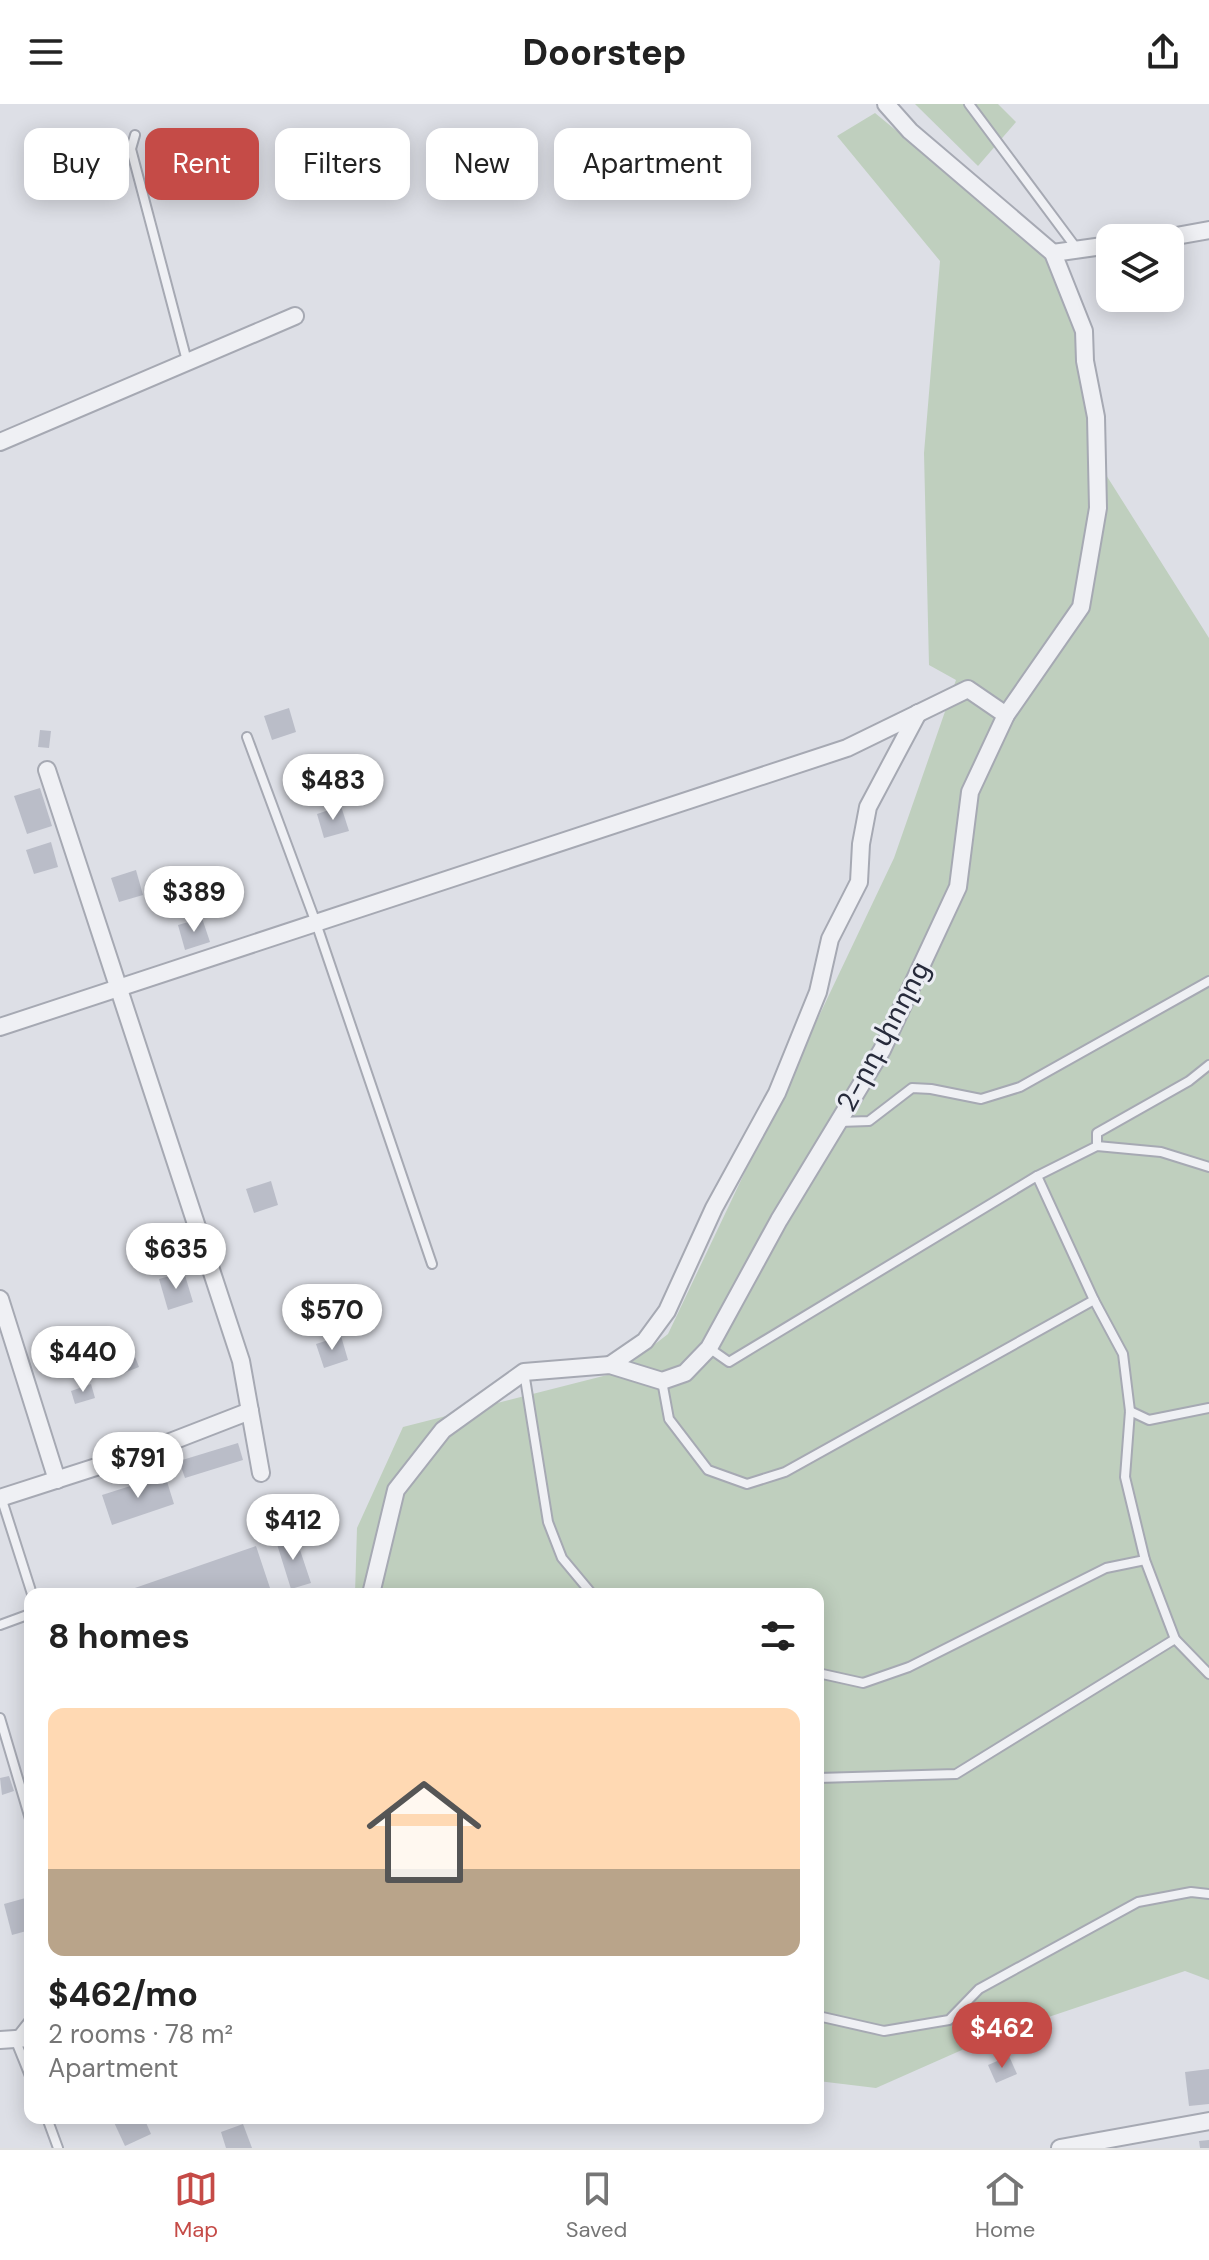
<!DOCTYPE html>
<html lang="en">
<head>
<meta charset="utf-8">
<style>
	:root { --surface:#fff; --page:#f2f2f2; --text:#222; --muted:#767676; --line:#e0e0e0; --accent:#c54b47 }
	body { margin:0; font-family:"DM Sans","Noto Sans Armenian",sans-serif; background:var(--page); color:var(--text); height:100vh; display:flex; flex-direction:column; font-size:30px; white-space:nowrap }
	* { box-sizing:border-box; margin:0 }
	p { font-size:26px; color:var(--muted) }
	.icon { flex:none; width:44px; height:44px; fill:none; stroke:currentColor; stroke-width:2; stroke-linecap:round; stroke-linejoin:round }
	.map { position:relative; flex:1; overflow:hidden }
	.panel { position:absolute; left:24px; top:1484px; width:800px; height:536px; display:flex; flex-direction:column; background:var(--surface); border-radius:16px; box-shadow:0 4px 20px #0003 }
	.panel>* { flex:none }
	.banner { position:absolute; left:24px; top:24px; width:800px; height:72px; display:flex; gap:16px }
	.tools { position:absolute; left:1096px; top:120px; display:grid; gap:16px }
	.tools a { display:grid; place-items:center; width:88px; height:88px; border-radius:16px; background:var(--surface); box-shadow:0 4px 20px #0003; font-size:40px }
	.price { position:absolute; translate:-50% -68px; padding:0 18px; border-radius:28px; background:#fff; color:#222; font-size:26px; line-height:52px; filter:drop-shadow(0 2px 4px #0008) }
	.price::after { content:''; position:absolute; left:50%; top:48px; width:24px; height:18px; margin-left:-12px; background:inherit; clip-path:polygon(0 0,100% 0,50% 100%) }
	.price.current { background:var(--accent); color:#fff }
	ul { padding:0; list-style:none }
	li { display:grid; align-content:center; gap:16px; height:424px; padding:0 24px }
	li+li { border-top:2px solid var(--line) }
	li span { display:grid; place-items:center; height:248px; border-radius:16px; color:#555 }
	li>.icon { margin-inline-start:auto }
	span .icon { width:144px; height:144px; fill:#fffc; stroke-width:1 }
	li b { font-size:34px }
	h2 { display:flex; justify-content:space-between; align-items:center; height:96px; padding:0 24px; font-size:34px }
	.chip { padding:0 28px; border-radius:16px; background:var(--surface); box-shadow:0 4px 20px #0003; font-size:28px; line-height:72px }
	.chip.current { background:var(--accent); color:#fff }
	header { display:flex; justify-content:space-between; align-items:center; height:104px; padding:0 24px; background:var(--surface); font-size:36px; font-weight:800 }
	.menu { display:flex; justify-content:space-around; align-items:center; height:112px; border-top:2px solid var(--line); background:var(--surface); font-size:22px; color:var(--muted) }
	.menu a { display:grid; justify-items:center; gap:4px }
	.menu .current { color:var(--accent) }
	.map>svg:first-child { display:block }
</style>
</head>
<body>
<header><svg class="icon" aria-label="menu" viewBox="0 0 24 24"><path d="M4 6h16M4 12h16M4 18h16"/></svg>Doorstep<svg class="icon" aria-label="share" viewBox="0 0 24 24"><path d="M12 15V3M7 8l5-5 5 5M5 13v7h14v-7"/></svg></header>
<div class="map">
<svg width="1209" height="2044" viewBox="0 0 1209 2044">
	<rect width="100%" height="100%" fill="#dddfe6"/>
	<g fill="#bfcfbe">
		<polygon points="915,0 998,0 1016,18 978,62"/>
		<polygon points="875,9 1048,152 1074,212 1096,355 1209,534 1209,1876 1185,1867 998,1930 876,1984 818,1977 818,1490 355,1490 357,1424 403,1323 619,1268 668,1230 894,754 956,576 929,561 924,349 940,157 837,32"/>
	</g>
	<g fill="#babdc8">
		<polygon points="289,604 296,628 272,636 264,612"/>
		<polygon points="40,626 51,627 49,644 38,643"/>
		<polygon points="323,657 331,682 306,689 299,665"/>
		<polygon points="40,684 52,722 27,730 14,692"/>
		<polygon points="341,702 349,727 324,734 317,710"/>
		<polygon points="51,738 58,763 34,770 26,746"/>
		<polygon points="136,766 143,791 119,798 111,774"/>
		<polygon points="202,814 210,838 185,846 178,821"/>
		<polygon points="271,1077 278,1101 254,1109 246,1085"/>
		<polygon points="184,1168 193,1198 168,1206 159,1175"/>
		<polygon points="341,1232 348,1256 324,1264 316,1240"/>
		<polygon points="130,1240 139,1263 114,1273 104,1250"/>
		<polygon points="91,1280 95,1294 75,1300 71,1287"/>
		<polygon points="238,1339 243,1356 185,1374 179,1357"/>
		<polygon points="165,1371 174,1400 112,1421 102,1391"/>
		<polygon points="295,1431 311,1479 291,1485 276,1437"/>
		<polygon points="256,1442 272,1490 134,1490 132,1485"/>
		<polygon points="9,1672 14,1687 2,1691 0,1674"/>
		<polygon points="29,1793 30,1826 12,1831 4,1800"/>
		<polygon points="1009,1952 1017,1970 996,1979 988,1961"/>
		<polygon points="1209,1965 1209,2000 1189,2002 1185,1968"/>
		<polygon points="112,2014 144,2014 151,2030 125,2042"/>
		<polygon points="243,2020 252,2044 226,2044 221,2028"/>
		<polygon points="1209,2036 1209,2044 1200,2044 1199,2037"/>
	</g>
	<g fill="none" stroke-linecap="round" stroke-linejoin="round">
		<defs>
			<g id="service">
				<polyline points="969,0 1077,145"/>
				<polyline points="135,31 131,45 187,257"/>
				<polyline points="247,633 316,819 432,1160"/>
				<polyline points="839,1018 869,1017 912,984 931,985 981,995 1020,983 1209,877"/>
				<polyline points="1097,1042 1097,1029 1189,977 1209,961"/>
				<polyline points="1037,1072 1097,1042 1161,1048 1209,1063"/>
				<polyline points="709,1244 729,1258 1037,1072 1094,1196 1123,1250 1130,1307 1125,1373 1145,1456 1175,1535 1209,1570"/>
				<polyline points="524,1268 548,1418 562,1454 592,1490"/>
				<polyline points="662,1277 669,1315 708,1366 747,1380 785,1368 1094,1196"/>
				<polyline points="1130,1307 1149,1316 1209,1304"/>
				<polyline points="1,1393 32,1490"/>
				<polyline points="0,1521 30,1510"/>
				<polyline points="818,1569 863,1579 909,1563 1106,1464 1145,1456"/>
				<polyline points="30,1590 30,1604"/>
				<polyline points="0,1614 30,1715"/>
				<polyline points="818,1674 956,1670 1175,1535"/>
				<polyline points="818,1912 884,1927 949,1916 979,1885 1138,1798 1191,1788 1209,1790"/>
				<polyline points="30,1916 15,1935 30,1972"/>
				<polyline points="47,2014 58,2044"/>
			</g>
			<g id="minor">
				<polyline points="1165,134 1209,126"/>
				<polyline points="1053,149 1110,141"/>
				<polyline points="0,338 295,212"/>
				<polyline points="47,666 241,1257 261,1369"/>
				<polyline points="0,923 847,644 968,585 1006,611"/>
				<polyline points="0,1195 57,1376"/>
				<polyline points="610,1261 645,1237 667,1207 714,1104 777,989 818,888 830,835 859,778 861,740 868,703 918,609"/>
				<polyline points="0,1394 152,1345 250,1307"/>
				<polyline points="371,1490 396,1386 443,1326 524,1268 610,1261 662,1277 685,1269 709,1244 779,1116 882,946 958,783 970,688 1006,611 1081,503 1098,404 1096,313 1085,257 1084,227 1053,149 910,27 886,0"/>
				<polyline points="0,1936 30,1934"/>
				<polyline points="1060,2044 1209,2017"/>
			</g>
		</defs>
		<use href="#service" stroke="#a6a9b3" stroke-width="12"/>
		<use href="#minor" stroke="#a6a9b3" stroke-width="20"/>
		<use href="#service" stroke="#eff0f4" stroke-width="8"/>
		<use href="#minor" stroke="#eff0f4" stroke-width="16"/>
	</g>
	<g text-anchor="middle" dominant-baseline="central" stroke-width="6" stroke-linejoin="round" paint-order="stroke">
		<g font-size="28" fill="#272b3b" stroke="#eceef4">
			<text transform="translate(883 932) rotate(-62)">2-րդ փողոց</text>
		</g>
	</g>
</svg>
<div class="tools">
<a><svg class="icon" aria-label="layers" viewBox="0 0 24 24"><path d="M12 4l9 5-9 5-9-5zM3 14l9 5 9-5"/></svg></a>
</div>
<b class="price" style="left:333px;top:718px">$483</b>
<b class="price" style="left:194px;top:830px">$389</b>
<b class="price" style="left:176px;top:1187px">$635</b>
<b class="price" style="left:332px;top:1248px">$570</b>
<b class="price" style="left:83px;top:1290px">$440</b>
<b class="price" style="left:138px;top:1396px">$791</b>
<b class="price" style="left:293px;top:1458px">$412</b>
<b class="price current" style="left:1002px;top:1966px">$462</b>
<div class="banner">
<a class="chip">Buy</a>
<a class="chip current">Rent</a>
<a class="chip">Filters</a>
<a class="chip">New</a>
<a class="chip">Apartment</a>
</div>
<section class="panel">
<h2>8 homes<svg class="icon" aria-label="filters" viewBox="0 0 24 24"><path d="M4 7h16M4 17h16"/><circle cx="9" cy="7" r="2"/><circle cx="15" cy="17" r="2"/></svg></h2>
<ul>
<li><span style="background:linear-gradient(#ffd9b3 65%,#b9a48a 0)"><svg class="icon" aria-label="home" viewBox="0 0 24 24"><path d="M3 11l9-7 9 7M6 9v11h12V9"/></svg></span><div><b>$462/mo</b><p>2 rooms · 78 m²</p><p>Apartment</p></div></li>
</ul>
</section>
</div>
<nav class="menu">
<a class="current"><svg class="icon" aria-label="map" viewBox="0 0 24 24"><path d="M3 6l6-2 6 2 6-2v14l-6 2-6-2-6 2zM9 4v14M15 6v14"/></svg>Map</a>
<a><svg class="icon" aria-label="saved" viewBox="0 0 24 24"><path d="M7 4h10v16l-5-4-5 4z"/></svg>Saved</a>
<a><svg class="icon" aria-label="home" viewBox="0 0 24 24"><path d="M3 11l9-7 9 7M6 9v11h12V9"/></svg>Home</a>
</nav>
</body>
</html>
